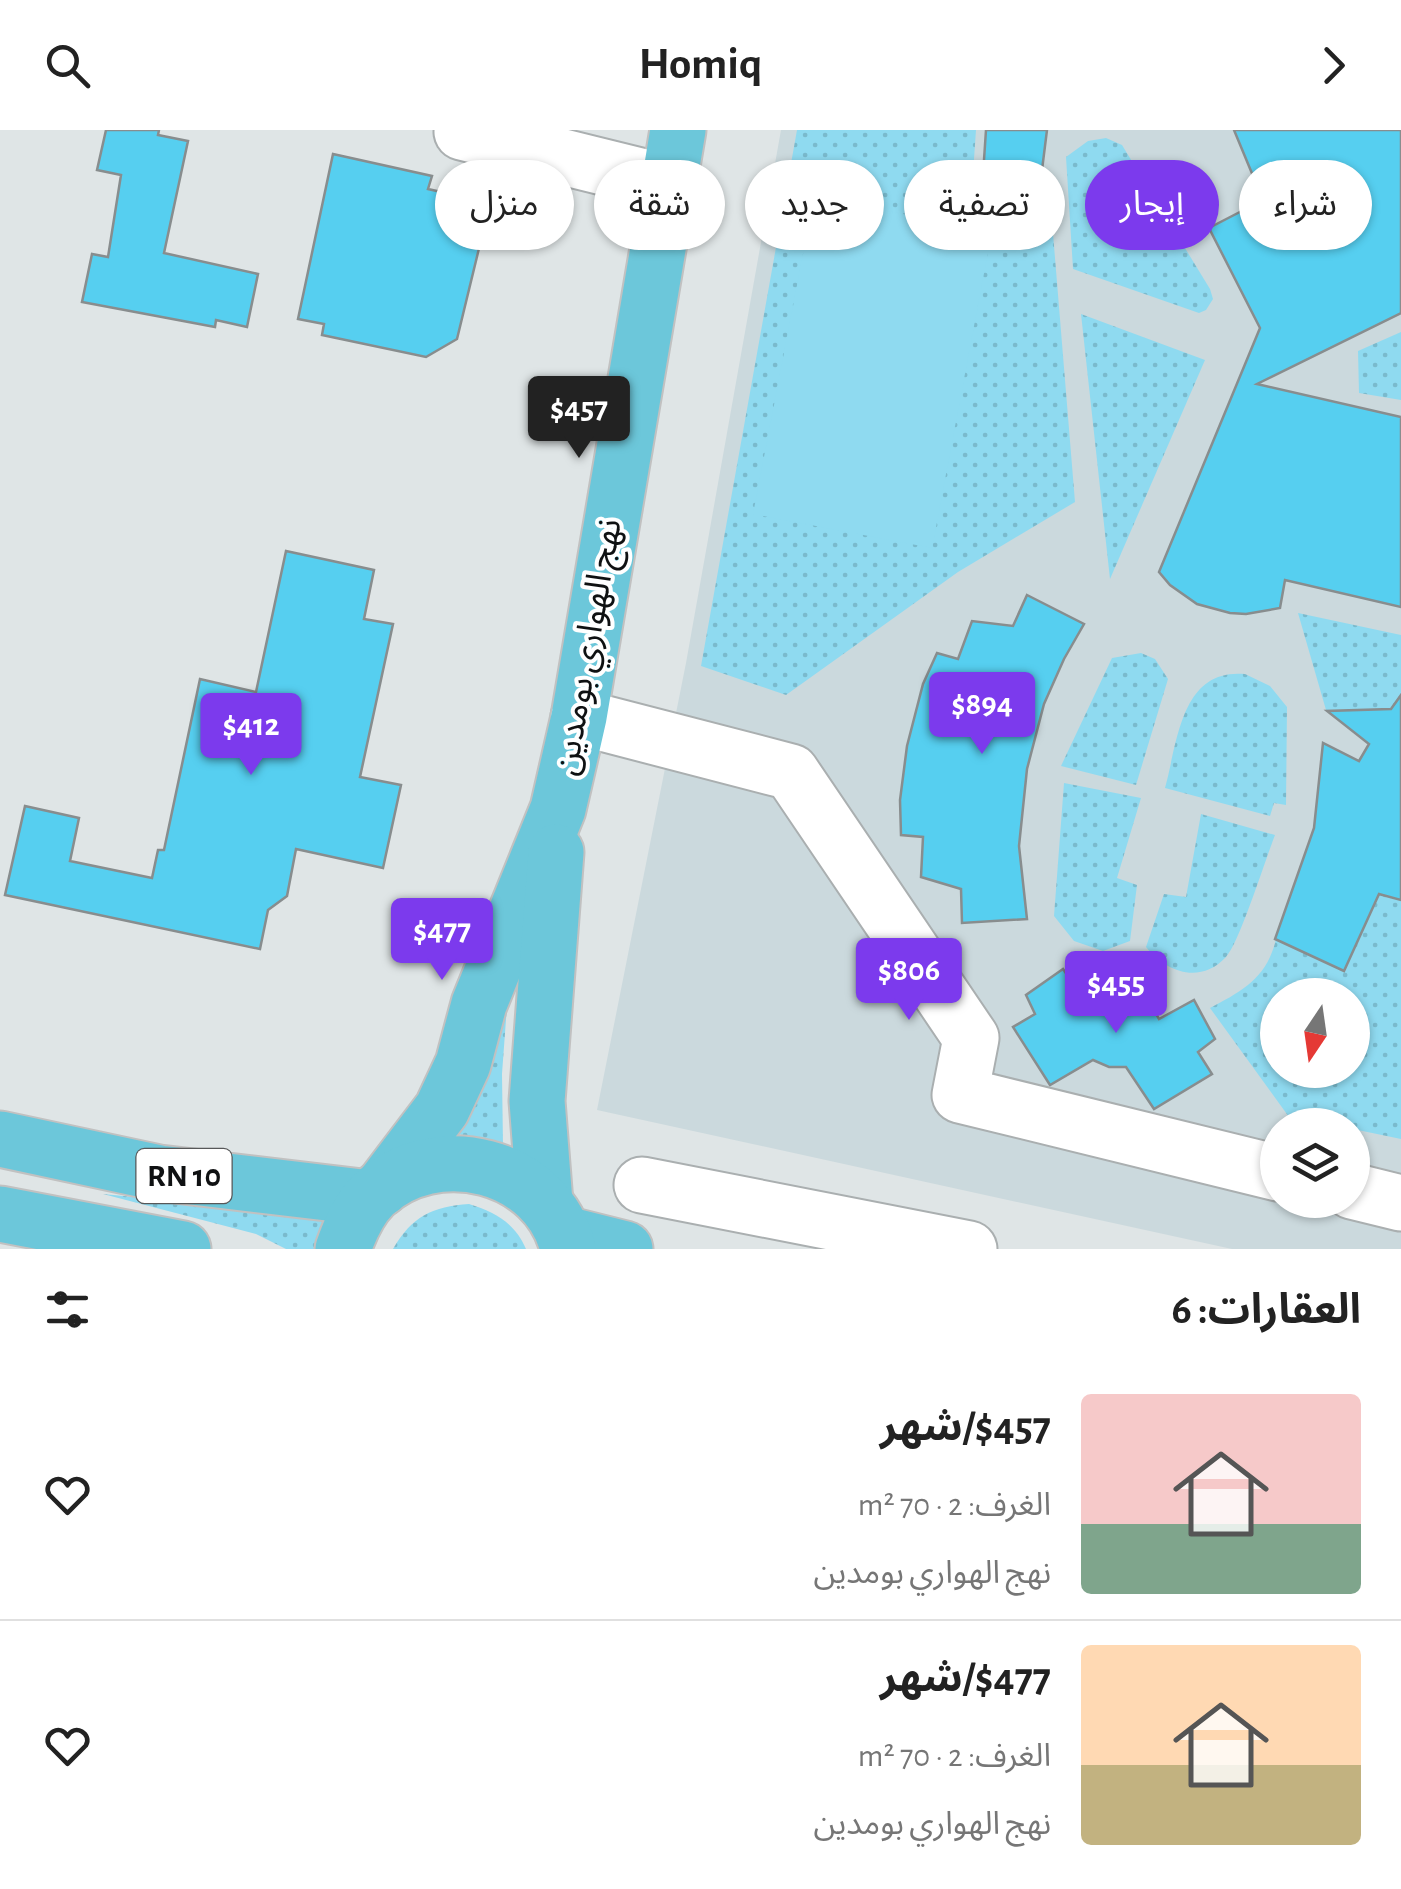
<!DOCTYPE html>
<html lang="ar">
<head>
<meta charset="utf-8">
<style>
	:root { --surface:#fff; --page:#f2f2f2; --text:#222; --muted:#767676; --line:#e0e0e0; --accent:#7c3aed }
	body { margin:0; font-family:"Alegreya Sans","Noto Sans Arabic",sans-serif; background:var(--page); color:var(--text); direction:rtl; height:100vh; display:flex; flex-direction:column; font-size:38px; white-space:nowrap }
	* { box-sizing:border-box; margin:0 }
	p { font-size:32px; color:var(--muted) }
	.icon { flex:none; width:55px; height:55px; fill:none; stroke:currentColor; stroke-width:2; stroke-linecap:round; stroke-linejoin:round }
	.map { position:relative; height:1119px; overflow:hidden; direction:ltr }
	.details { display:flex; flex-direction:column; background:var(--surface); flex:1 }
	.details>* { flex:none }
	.guide { position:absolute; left:30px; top:30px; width:1342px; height:90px; direction:rtl; display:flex; gap:20px }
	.needle { width:65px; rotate:193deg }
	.controls { position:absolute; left:1260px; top:848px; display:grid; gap:20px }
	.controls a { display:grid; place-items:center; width:110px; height:110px; border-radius:50%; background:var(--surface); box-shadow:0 2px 8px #0004; font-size:50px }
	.price { position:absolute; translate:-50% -85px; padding:0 22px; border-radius:10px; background:var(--accent); color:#fff; font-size:32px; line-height:65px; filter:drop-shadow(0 2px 5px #0008) }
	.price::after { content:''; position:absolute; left:50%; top:60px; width:30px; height:22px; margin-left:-15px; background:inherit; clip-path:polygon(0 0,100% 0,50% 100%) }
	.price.selected { background:#222; color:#fff }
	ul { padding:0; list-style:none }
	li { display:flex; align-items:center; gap:30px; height:250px; padding:0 40px }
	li+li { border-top:2px solid var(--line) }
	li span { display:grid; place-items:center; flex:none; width:280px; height:200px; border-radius:10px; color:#555 }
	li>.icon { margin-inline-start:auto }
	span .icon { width:120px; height:120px; fill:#fffc; stroke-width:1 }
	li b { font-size:42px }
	h2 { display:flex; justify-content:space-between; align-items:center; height:120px; padding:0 40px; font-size:42px }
	.tag { padding:0 35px; border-radius:45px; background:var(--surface); box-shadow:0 2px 8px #0004; font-size:35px; line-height:90px }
	.tag.selected { background:var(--accent); color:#fff }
	header { display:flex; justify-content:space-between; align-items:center; height:130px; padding:0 40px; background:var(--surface); font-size:45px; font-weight:600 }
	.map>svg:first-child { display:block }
</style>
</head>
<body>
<header><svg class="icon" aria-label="forward" viewBox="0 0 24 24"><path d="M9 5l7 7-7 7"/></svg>Homiq<svg class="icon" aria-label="search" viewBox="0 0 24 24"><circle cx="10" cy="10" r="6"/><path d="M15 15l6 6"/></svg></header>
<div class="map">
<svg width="1401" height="1119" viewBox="0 0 1401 1119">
	<defs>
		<pattern id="grass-dots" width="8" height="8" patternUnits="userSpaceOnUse" patternTransform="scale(2.5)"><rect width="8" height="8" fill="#8fdaf0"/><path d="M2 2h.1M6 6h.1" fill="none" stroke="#7abacd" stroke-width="1.8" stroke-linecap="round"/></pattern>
	</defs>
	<rect width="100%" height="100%" fill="#dfe5e6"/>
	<path fill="#cbd9dd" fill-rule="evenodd" d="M781,0H1401V1119H1232L597,980L686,533ZM1278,865H1352V940H1278ZM1278,995H1352V1070H1278Z"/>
	<g fill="url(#grass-dots)" fill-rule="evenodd">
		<polygon points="797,0 976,0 974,29 978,76 1044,71 1051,79 1075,372 958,442 786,565 701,536"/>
		<polygon points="1106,8 1122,15 1210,159 1213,169 1206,180 1199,183 1073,139 1066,27 1088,11"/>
		<polygon points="1081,184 1205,230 1110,449"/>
		<polygon points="1401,202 1401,270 1359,263 1358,221"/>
		<polygon points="1298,483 1401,505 1401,579 1326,580"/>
		<polygon points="1141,523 1155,529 1168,549 1136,655 1061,636 1112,528"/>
		<path d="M1245,544L1270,556L1287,577L1286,675L1274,673L1270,686L1165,658C1178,611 1181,538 1245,544Z"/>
		<polygon points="1064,653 1141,668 1117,748 1137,755 1130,811 1103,821 1074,811 1054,786"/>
		<path d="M1201,684L1275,705C1266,728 1239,814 1226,827C1200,855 1166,842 1146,817L1164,764L1186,767Z"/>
		<path d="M1380,763L1401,769V1009L1353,999L1352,995H1331L1289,987L1210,878C1242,861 1267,848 1276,809L1345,841ZM1278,865H1352V940H1278Z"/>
		<polygon points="510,835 502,944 503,1016 447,1001"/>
		<polygon points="103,1064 248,1078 327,1077 320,1119 286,1119 256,1104"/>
		<path d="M469,1074C495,1082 515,1093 526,1119H393C411,1087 433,1076 469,1074Z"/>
	</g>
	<polygon fill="#8fdaf0" points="814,67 992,101 932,418 753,384"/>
	<g fill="#56cff0" stroke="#888d8e" stroke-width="2.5">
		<polygon points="106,0 159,0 158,5 188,11 164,123 258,144 247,197 216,190 215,197 82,172 92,124 108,127 121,45 97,40"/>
		<polygon points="986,0 1047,0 1042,40 1053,86 988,92 983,45"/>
		<polygon points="1234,0 1401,0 1401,183 1257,254 1401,287 1401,477 1285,450 1280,478 1246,484 1230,483 1197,474 1170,455 1159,442 1260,198 1209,98 1263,70"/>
		<polygon points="333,24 432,46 428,59 490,73 457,209 426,227 322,205 324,194 298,189"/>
		<polygon points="286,421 374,440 364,489 393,494 360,647 401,655 383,738 296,719 287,766 268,780 260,819 5,765 25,676 79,688 70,731 152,748 158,720 164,720 200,549 256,562"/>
		<polygon points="1027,465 1084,494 1064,529 1044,574 1027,639 1019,716 1027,789 962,793 961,759 921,747 923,707 901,705 900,670 907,616 923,554 937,523 958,529 972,491 1013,496"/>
		<polygon points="1401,565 1401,770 1379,764 1344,841 1275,809 1314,698 1323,613 1359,631 1369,614 1327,581 1391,579"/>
		<polygon points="1063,839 1085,871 1109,850 1141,857 1159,889 1194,870 1215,909 1198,922 1212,944 1154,979 1126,937 1109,937 1093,930 1050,955 1013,897 1035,884 1026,865"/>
	</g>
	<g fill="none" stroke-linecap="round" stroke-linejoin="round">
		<defs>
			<g id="minor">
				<polyline points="462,2 668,53"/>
				<polyline points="579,587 791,642 971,908 960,965 1278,1043"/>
				<polyline points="642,1055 969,1119"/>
				<polyline points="1352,1061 1401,1073"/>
			</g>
			<g id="major">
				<polyline points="0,1009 159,1043 370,1068"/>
				<polyline points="382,1058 442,979 463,934 479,874 558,679 579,587 678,0"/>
				<polyline points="545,1073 537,971 556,722"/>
				<polyline points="0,1084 183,1119"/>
				<polyline points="565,1104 625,1119"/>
				<path d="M343,1119C350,1099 358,1080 373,1065C435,1006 548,1034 568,1119"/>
			</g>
		</defs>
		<use href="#minor" stroke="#aaafb0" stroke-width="59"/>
		<use href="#major" stroke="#c1c1c1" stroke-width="59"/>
		<use href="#minor" stroke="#fff" stroke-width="55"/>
		<use href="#major" stroke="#6cc7da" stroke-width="55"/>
	</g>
	<g text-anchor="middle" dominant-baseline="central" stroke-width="8" stroke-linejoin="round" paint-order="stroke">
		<rect fill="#fff" stroke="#575859" stroke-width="2.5" x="136.5" y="1019" width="95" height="54" rx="8"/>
		<g font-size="32" font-weight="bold" fill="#0f1112">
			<text x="184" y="1046">RN 10</text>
		</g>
		<g font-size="35" fill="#0f1112" stroke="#fff">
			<text transform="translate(588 517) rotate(-80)">نهج الهواري بومدين</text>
		</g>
	</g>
</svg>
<div class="controls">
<a><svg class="needle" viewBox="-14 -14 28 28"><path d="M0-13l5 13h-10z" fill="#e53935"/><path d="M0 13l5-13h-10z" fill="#767676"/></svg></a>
<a><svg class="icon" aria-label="layers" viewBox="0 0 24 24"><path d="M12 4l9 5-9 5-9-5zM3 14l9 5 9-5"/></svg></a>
</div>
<b class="price selected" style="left:579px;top:331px">$457</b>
<b class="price" style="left:982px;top:627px">$894</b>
<b class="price" style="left:251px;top:648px">$412</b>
<b class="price" style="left:442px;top:853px">$477</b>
<b class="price" style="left:909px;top:893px">$806</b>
<b class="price" style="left:1116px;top:906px">$455</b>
<div class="guide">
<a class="tag">شراء</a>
<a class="tag selected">إيجار</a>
<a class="tag">تصفية</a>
<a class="tag">جديد</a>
<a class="tag">شقة</a>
<a class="tag">منزل</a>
</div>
</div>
<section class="details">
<h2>العقارات: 6<svg class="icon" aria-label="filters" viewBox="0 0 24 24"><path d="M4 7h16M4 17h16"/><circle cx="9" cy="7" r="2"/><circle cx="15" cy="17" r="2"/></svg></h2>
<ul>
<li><span style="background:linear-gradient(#f6c9c9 65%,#7fa58c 0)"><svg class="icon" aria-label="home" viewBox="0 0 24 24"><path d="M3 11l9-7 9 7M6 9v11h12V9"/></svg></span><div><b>$457/شهر</b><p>الغرف: 2 · 70 m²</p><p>نهج الهواري بومدين</p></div><svg class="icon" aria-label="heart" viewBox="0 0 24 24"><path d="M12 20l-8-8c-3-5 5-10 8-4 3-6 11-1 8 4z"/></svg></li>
<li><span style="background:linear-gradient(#ffd9b3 60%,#c2b280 0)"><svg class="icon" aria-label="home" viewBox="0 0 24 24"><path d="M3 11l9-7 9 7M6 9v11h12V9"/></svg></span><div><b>$477/شهر</b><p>الغرف: 2 · 70 m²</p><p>نهج الهواري بومدين</p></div><svg class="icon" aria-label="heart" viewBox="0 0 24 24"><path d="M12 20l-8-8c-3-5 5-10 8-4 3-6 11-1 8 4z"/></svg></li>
</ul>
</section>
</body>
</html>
